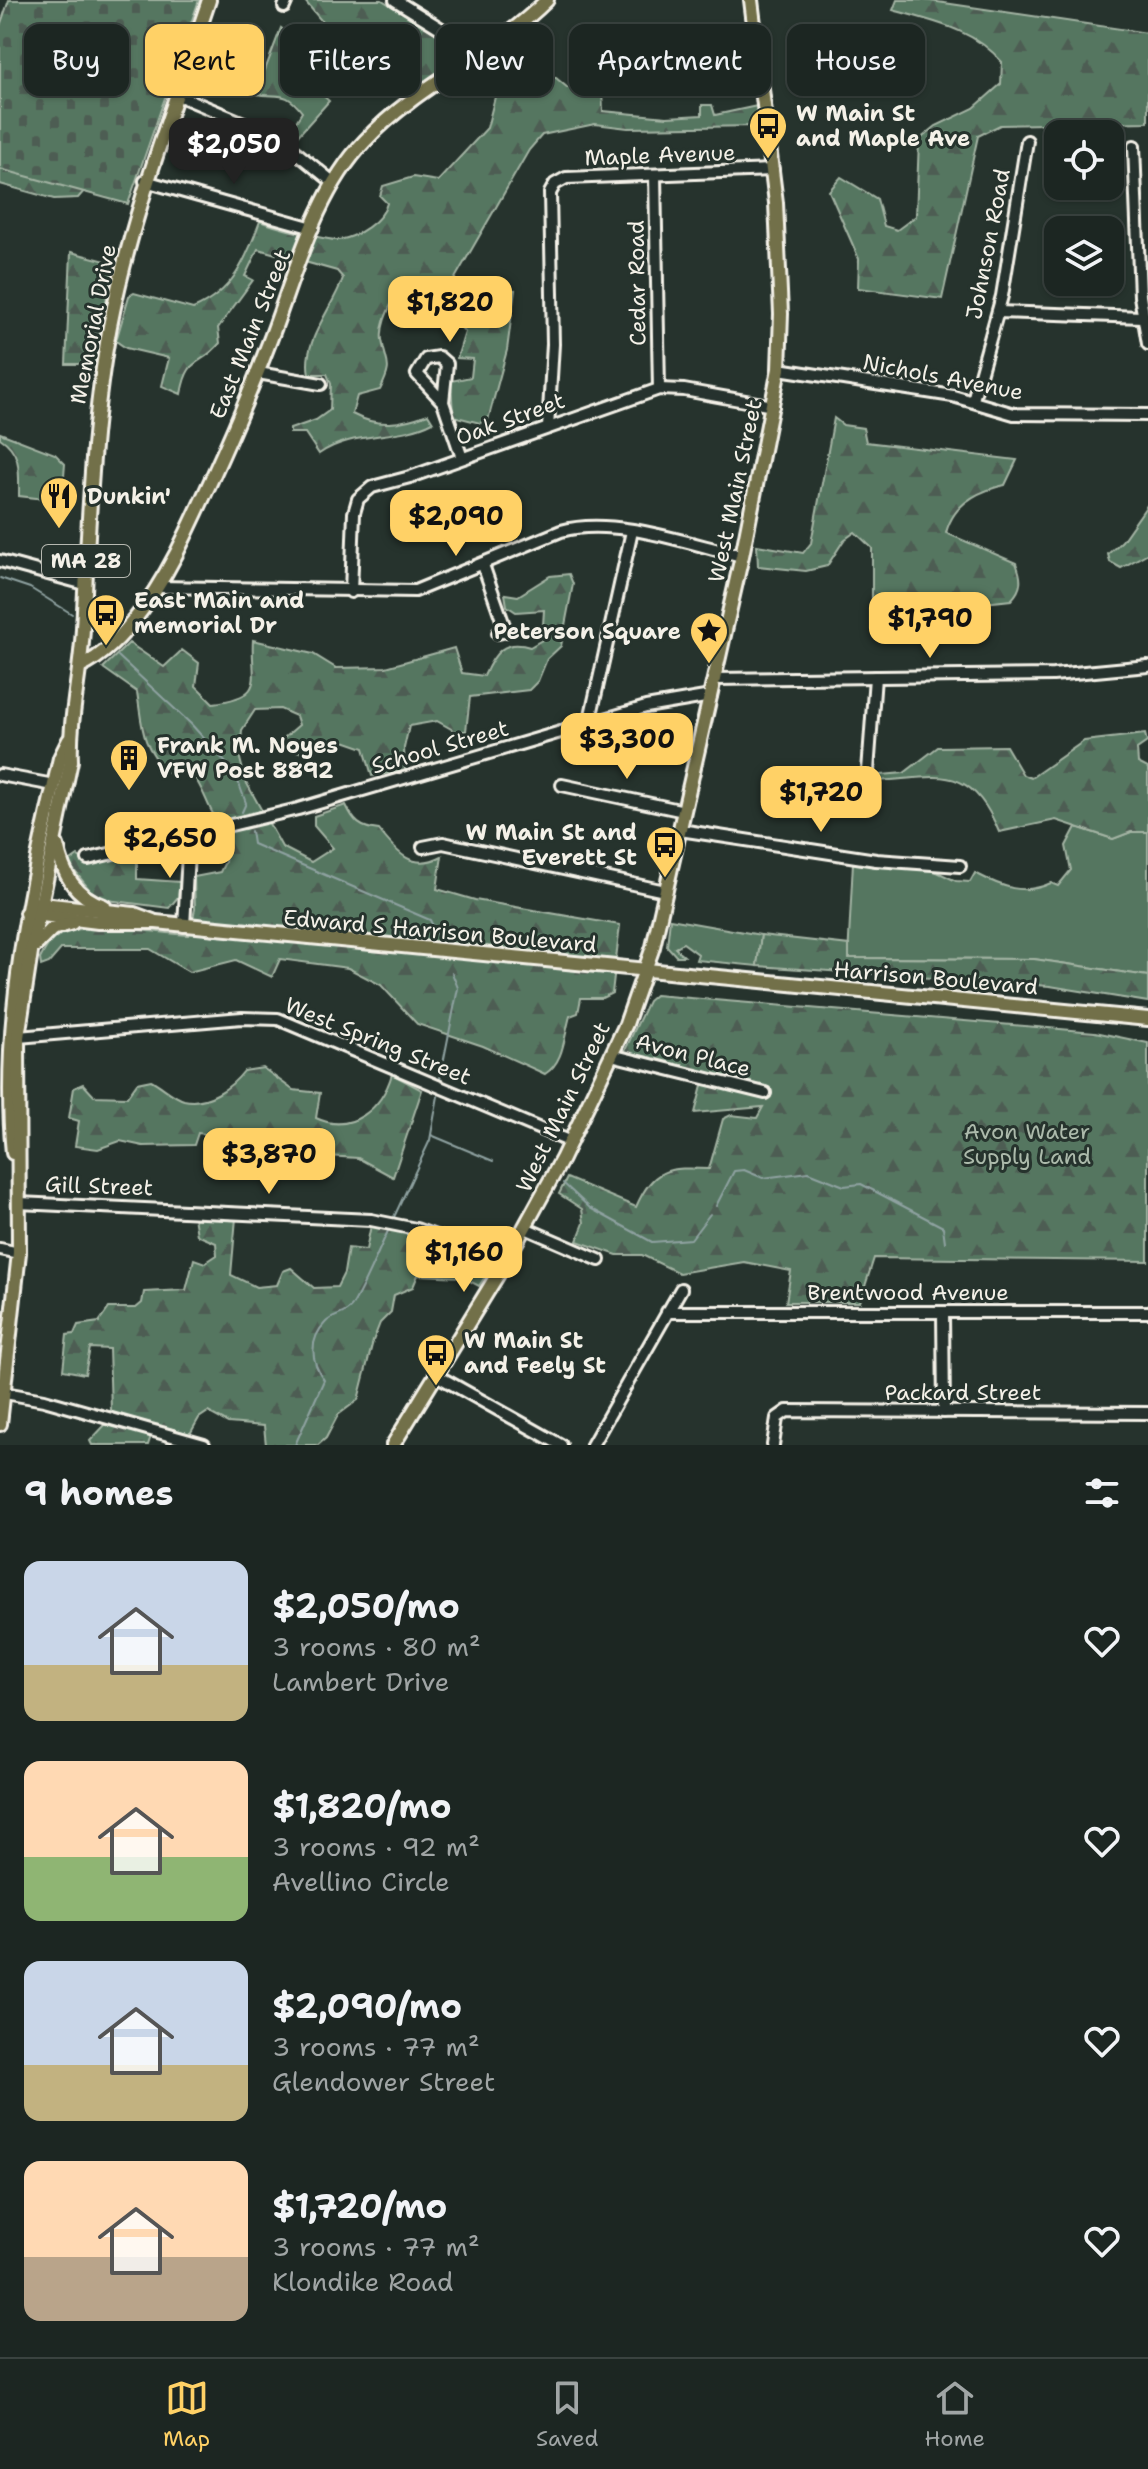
<!DOCTYPE html>
<html lang="en">
<head>
<meta charset="utf-8">
<style>
	:root { --surface:#1c2622; --page:#29322f; --text:#f1f3f6; --muted:#a0a5a5; --line:#3a4340; --accent:#ffd166 }
	body { margin:0; font-family:"Shantell Sans",sans-serif; background:var(--page); color:var(--text); height:100vh; display:flex; flex-direction:column; font-size:30px; white-space:nowrap }
	* { box-sizing:border-box; margin:0 }
	p { font-size:26px; color:var(--muted) }
	.icon { flex:none; width:44px; height:44px; fill:none; stroke:currentColor; stroke-width:2; stroke-linecap:round; stroke-linejoin:round }
	.map { position:relative; height:1445px; overflow:hidden }
	.details { display:flex; flex-direction:column; background:var(--surface); flex:1 }
	.details>* { flex:none }
	.top-card { position:absolute; left:24px; top:24px; width:1100px; height:72px; display:flex; gap:16px }
	.fabs { position:absolute; left:1044px; top:120px; display:grid; gap:16px }
	.fabs a { display:grid; place-items:center; width:80px; height:80px; border-radius:16px; background:var(--surface); box-shadow:0 2px 6px #0004,0 0 0 2px var(--line); font-size:40px }
	.price { position:absolute; translate:-50% -68px; padding:0 18px; border-radius:16px; background:var(--accent); color:#111; font-size:26px; line-height:52px; filter:drop-shadow(0 2px 4px #0008) }
	.price::after { content:''; position:absolute; left:50%; top:48px; width:24px; height:18px; margin-left:-12px; background:inherit; clip-path:polygon(0 0,100% 0,50% 100%) }
	.price.current { background:#222; color:#fff }
	ul { padding:0; list-style:none }
	li { display:flex; align-items:center; gap:24px; height:200px; padding:0 24px }
	li span { display:grid; place-items:center; flex:none; width:224px; height:160px; border-radius:16px; color:#555 }
	li>.icon { margin-inline-start:auto }
	span .icon { width:96px; height:96px; fill:#fffc; stroke-width:1 }
	li b { font-size:34px }
	h2 { display:flex; justify-content:space-between; align-items:center; height:96px; padding:0 24px; font-size:34px }
	.chip { padding:0 28px; border-radius:16px; background:var(--surface); box-shadow:0 2px 6px #0004,0 0 0 2px var(--line); font-size:28px; line-height:72px }
	.chip.current { background:var(--accent); color:#111 }
	.tabs { display:flex; justify-content:space-around; align-items:center; height:112px; border-top:2px solid var(--line); background:var(--surface); font-size:22px; color:var(--muted) }
	.tabs a { display:grid; justify-items:center; gap:4px }
	.tabs .current { color:var(--accent) }
	.map>svg:first-child { display:block }
</style>
</head>
<body>
<div class="map">
<svg width="1148" height="1445" viewBox="0 0 1148 1445">
	<defs>
		<pattern id="forest-firs" width="22" height="20" patternUnits="userSpaceOnUse" patternTransform="scale(2)"><rect width="22" height="20" fill="#547660"/><path d="M5 1l3.5 6h-7zM16 11l3.5 6h-7z" fill="#4e5d52"/></pattern>
		<pattern id="cemetery-stones" width="16" height="16" patternUnits="userSpaceOnUse" patternTransform="scale(2)"><rect width="16" height="16" fill="#547660"/><path d="M2 7V4a2 2 0 0 1 4 0v3zM10 15v-3a2 2 0 0 1 4 0v3z" fill="#4e5d52"/></pattern>
	</defs>
	<rect width="100%" height="100%" fill="#26332d"/>
	<filter id="ink" filterUnits="userSpaceOnUse"><feTurbulence type="fractalNoise" baseFrequency=".0125" numOctaves="2"/><feDisplacementMap in="SourceGraphic" scale="16" xChannelSelector="R" yChannelSelector="G"/><feConvolveMatrix kernelMatrix="1 2 1 2 8 2 1 2 1" color-interpolation-filters="sRGB"/></filter>
	<g filter="url(#ink)">
		<g fill="#547660" stroke="#a4b4a4" stroke-width="2">
			<path d="M1076,827L1113,839L1131,832H1148V976L1034,959L848,958L853,862L933,870L956,881L970,882L975,873C1002,887 1023,896 1051,883L1058,886L1071,870L1066,846Z"/>
			<polygon points="670,919 761,935 757,966 696,960 698,954 683,943 675,948 684,956 676,956 667,946"/>
		</g>
		<g fill="url(#forest-firs)" stroke="#a4b4a4" stroke-width="2">
			<path d="M304,0H382L467,53L425,83C405,57 394,66 373,84L368,76L354,86L345,75L318,91L329,101L295,139L289,133L302,112C285,90 280,98 256,94L281,28L307,49L330,31Z"/>
			<path d="M897,0H924L1148,33V122L1000,125L978,136L942,299L858,288L859,259L829,191L841,177L877,199L884,226L897,230L916,216L919,140L936,126L974,108L1001,84L1002,62C974,29 934,22 893,10Z"/>
			<path d="M538,76L556,78L568,88L602,91L603,111L667,117L702,115V105H712L715,115L757,106L758,126L628,128L595,124L542,135L529,150L454,280L458,284L515,290L507,350L488,420L480,423L453,416L451,381L471,377L473,359L457,358L465,332C459,324 451,322 445,316C426,295 426,286 395,296C389,309 380,325 382,340C386,366 394,362 380,390L357,396L352,414C378,428 401,424 428,414L433,422C397,441 352,430 319,454L305,433H290V429L316,420L330,410L331,384L327,374H309C302,341 333,308 343,278L337,271L258,249L245,276L253,280L218,328L220,343C199,368 188,355 181,394L162,386L169,358L126,348L116,341L129,296L134,293L193,309C233,292 246,260 260,221C271,226 329,241 339,240C357,237 383,221 387,203L380,196L383,186L413,177L438,181L487,128L495,97L509,85Z"/>
			<polygon points="0,140 94,180 78,198 54,199 0,184"/>
			<polygon points="71,252 106,261 112,271 94,364 66,364"/>
			<path d="M834,418L843,425L863,428L866,442L1017,460L1005,485C977,491 953,505 946,533L1016,563C1022,578 1023,588 1011,600L948,607L921,602L910,612L899,633L872,620V548L855,532L844,540L827,566L806,571L758,566L757,545L803,553L811,543Z"/>
			<path d="M0,433L55,454L65,464L62,501L19,496C19,472 22,452 0,438Z"/>
			<polygon points="1148,504 1148,553 1121,568 1110,562 1108,554 1122,541"/>
			<path d="M569,574L573,584L561,646L547,659L538,681L529,690L470,697L466,731H455L437,721L409,726L404,748L405,771L372,776L364,748L344,741L306,753L279,748L284,738L299,725L296,716L280,709L255,710L242,730L240,759L246,782L282,847L311,862L333,848L314,826V816L346,805C354,822 360,828 379,830C397,853 413,872 442,856L437,889L475,900L620,925L612,993L602,998H581L578,1013L570,1016C564,1037 564,1062 545,1074L483,1046L417,1024L381,985L348,968L280,959L272,977L236,960L189,972L150,949H61L49,963L41,966L40,959C45,949 50,940 60,935C86,920 158,933 189,935L195,909L194,877L220,872L225,862L229,834C206,813 209,796 191,772H168C140,744 143,729 137,692L103,668L129,643L164,667L182,650L199,663L196,686L213,703C269,696 250,678 253,640L313,654L336,668L386,667L454,648L462,673L484,676C494,653 504,639 530,647L542,640L544,610L516,612L507,606L505,594L518,596L550,576Z"/>
			<path d="M1145,734L1147,742L1137,749L1138,763L1148,768V832H1131L1113,839L1056,820L999,832C968,756 933,781 867,781L870,776L904,773L938,747L1006,746L1023,775L1031,778L1084,741Z"/>
			<polygon points="137,853 137,879 180,882 178,897 169,908 107,900 93,894 68,863 78,856 91,865"/>
			<polygon points="761,935 849,945 849,958 1034,959 1148,976 1148,1002 1050,986 757,966"/>
			<path d="M655,995L1095,1032L1148,1043V1261L874,1258L860,1302H786L791,1271L744,1262L679,1273L642,1255H617L577,1241L584,1223L582,1209L559,1194L567,1178L636,1207C653,1168 668,1167 709,1169L723,1119L731,1115L757,1118L763,1107L695,1113L703,1082L620,1061L648,1001Z"/>
			<path d="M263,1068L293,1090L320,1093L316,1118C352,1135 382,1108 392,1074L422,1090L393,1177L358,1158L231,1150L228,1137L198,1133L194,1145L143,1146L120,1141L98,1149L75,1146L79,1121L69,1118L74,1088L83,1084L94,1096L127,1097L137,1083L151,1080C161,1085 173,1097 184,1100C207,1105 231,1088 244,1071Z"/>
			<polygon points="194,1217 236,1218 231,1275 256,1287 277,1285 283,1271 291,1268 314,1288 337,1287 344,1273 348,1248 366,1250 371,1225 418,1235 493,1264 479,1286 462,1277 418,1275 413,1287 394,1295 391,1312 380,1323 373,1341 358,1400 338,1415 326,1438 318,1445 266,1445 264,1426 228,1423 208,1412 199,1418 190,1434 155,1424 148,1445 92,1445 90,1441 105,1425 111,1410 109,1349 90,1348 85,1374 63,1370 67,1335 74,1334 78,1325 99,1322 109,1308 136,1308 142,1303 144,1292 186,1290 194,1259 205,1263 217,1255 216,1243 197,1235"/>
		</g>
		<polygon fill="url(#cemetery-stones)" stroke="#a4b4a4" stroke-width="2" points="9,0 199,0 128,204 0,169 0,26"/>
		<g fill="none" stroke-linecap="round" stroke-linejoin="round">
			<g stroke="#8fa2a1" stroke-width="2">
				<polyline points="0,578 30,588 72,614"/>
				<polyline points="118,656 191,724 235,773 246,803 242,812"/>
				<polyline points="251,831 253,844 430,920 437,936"/>
				<polyline points="440,1079 458,988 452,973"/>
				<polyline points="431,1135 493,1161"/>
				<polyline points="563,1183 590,1208 652,1242 691,1239 710,1214"/>
				<polyline points="716,1206 734,1171 744,1170 763,1178 809,1172 844,1186 861,1184 943,1227 945,1242"/>
				<polyline points="394,1217 430,1140 438,1096"/>
				<path d="M295,1445L324,1380C311,1362 308,1340 326,1322C333,1315 346,1315 352,1306C366,1282 376,1256 388,1231"/>
			</g>
			<defs>
				<g id="minor">
					<polyline points="395,0 482,54"/>
					<polyline points="284,7 287,0"/>
					<polyline points="634,56 702,83 760,78"/>
					<polyline points="175,94 277,137 334,183"/>
					<polyline points="1134,146 1140,296 1148,344"/>
					<polyline points="655,175 659,389"/>
					<polyline points="145,181 313,228"/>
					<polyline points="998,312 1142,317"/>
					<polyline points="779,369 953,396 1014,414 1148,415"/>
					<polyline points="258,373 321,384"/>
					<polyline points="973,400 1002,296 1027,141"/>
					<polyline points="443,402 417,374 426,359 439,357 447,364 443,402 462,458"/>
					<polyline points="548,428 553,344 550,193 555,184 566,178 773,170"/>
					<polyline points="0,561 85,584"/>
					<polyline points="483,565 506,631 498,633"/>
					<path d="M157,587L415,591L561,531C614,516 689,544 742,556"/>
					<polyline points="351,592 354,513 358,499 372,487 410,477 659,389 684,390 773,406"/>
					<polyline points="715,679 1053,675 1148,666"/>
					<polyline points="589,724 632,531"/>
					<polyline points="868,771 875,677"/>
					<polyline points="0,775 54,785"/>
					<polyline points="562,785 684,811"/>
					<polyline points="680,830 876,860 960,866"/>
					<polyline points="423,847 443,843 665,891"/>
					<polyline points="88,859 298,809 646,707 711,696"/>
					<polyline points="184,926 189,835"/>
					<polyline points="18,1037 242,1018 278,1019 571,1142"/>
					<polyline points="611,1055 765,1093"/>
					<polyline points="19,1203 371,1220 416,1229 506,1261"/>
					<polyline points="525,1228 599,1260"/>
					<polyline points="0,1249 19,1253"/>
					<polyline points="667,1312 1148,1312"/>
					<polyline points="943,1312 944,1412"/>
					<polyline points="436,1375 561,1445"/>
					<polyline points="5,1393 44,1400 204,1445"/>
					<polyline points="592,1445 681,1289"/>
					<polyline points="773,1445 777,1418 787,1411 1148,1413"/>
				</g>
				<g id="major">
					<path d="M80,667C126,646 166,577 187,532C216,471 243,411 267,348C294,280 313,195 365,141C418,84 492,55 547,0"/>
					<path d="M57,845C63,874 74,896 104,906"/>
					<polyline points="33,903 134,914 153,921"/>
					<polyline points="26,913 98,922 156,922 1148,1019"/>
					<polyline points="35,946 52,929 72,923"/>
					<path d="M13,1153C0,1022 31,885 60,758L69,740"/>
					<path d="M0,1424L19,1253L18,1037L31,952L71,761C69,717 81,673 83,628C89,526 91,426 110,326C132,213 173,109 209,0"/>
					<polyline points="393,1445 506,1261 562,1159 626,1024 653,947 742,556 779,369 781,314 776,203 751,0"/>
				</g>
			</defs>
			<use href="#minor" stroke="#f4f1e8" stroke-width="16"/>
			<use href="#major" stroke="#f4f1e8" stroke-width="18"/>
			<use href="#minor" stroke="#26332d" stroke-width="10"/>
			<use href="#major" stroke="#726f4a" stroke-width="12"/>
		</g>
	</g>
	<defs>
		<symbol id="bus-pin" viewBox="-11 -11 22 30"><path d="M0 17L-7.5 6A9.5 9.5 0 1 1 7.5 6Z" fill="#ffd166" stroke="#26332d"/><path d="M-5-6H5V4H4V6H2V4H-2V6H-4V4H-5ZM-3.5-4V0h7V-4ZM-3.5 1.2v1.5H-2V1.2ZM2 1.2v1.5H3.5V1.2Z" fill="#111"/></symbol>
		<symbol id="restaurant-pin" viewBox="-11 -11 22 30"><path d="M0 17L-7.5 6A9.5 9.5 0 1 1 7.5 6Z" fill="#ffd166" stroke="#26332d"/><path d="M-5-6h1v4h1v-4h1v4h1v-4h1v5L-1.5 .5V6h-2V.5L-5-1ZM5-6V6H3V1.5H1.5Q1.5-4 5-6Z" fill="#111"/></symbol>
		<symbol id="sight-pin" viewBox="-11 -11 22 30"><path d="M0 17L-7.5 6A9.5 9.5 0 1 1 7.5 6Z" fill="#ffd166" stroke="#26332d"/><path d="M0-6L1.8-2.2L6-1.7L2.9 1.2L3.7 5.4L0 3.3L-3.7 5.4L-2.9 1.2L-6-1.7L-1.8-2.2Z" fill="#111"/></symbol>
		<symbol id="building-pin" viewBox="-11 -11 22 30"><path d="M0 17L-7.5 6A9.5 9.5 0 1 1 7.5 6Z" fill="#ffd166" stroke="#26332d"/><path d="M-4-6H4V6H1V3H-1V6H-4ZM-2.5-4.3h1.7v1.8h-1.7ZM.8-4.3h1.7v1.8H.8ZM-2.5-1h1.7V.8h-1.7ZM.8-1h1.7V.8H.8Z" fill="#111"/></symbol>
	</defs>
	<g fill-rule="evenodd">
		<use href="#bus-pin" x="746" y="104" width="44" height="60"/>
		<use href="#restaurant-pin" x="37" y="474" width="44" height="60"/>
		<use href="#bus-pin" x="84" y="591" width="44" height="60"/>
		<use href="#sight-pin" x="687" y="609" width="44" height="60"/>
		<use href="#building-pin" x="107" y="736" width="44" height="60"/>
		<use href="#bus-pin" x="643" y="823" width="44" height="60"/>
		<use href="#bus-pin" x="414" y="1331" width="44" height="60"/>
	</g>
	<g text-anchor="middle" dominant-baseline="central" stroke-width="6" stroke-linejoin="round" paint-order="stroke">
		<rect fill="#26332d" stroke="#b6b8b0" stroke-width="2" x="42" y="545" width="88" height="32" rx="6"/>
		<g font-size="20" font-weight="bold" fill="#f4f1e8">
			<text x="86" y="561">MA 28</text>
		</g>
		<g font-size="22" font-weight="bold" fill="#f4f1e8" stroke="#26332d" text-anchor="start">
			<text x="796" y="113">W Main St<tspan x="796" dy="25">and Maple Ave</tspan></text>
			<text x="87" y="496">Dunkin'</text>
			<text x="134" y="600">East Main and<tspan x="134" dy="25">memorial Dr</tspan></text>
			<text x="681" y="631" text-anchor="end">Peterson Square</text>
			<text x="157" y="745">Frank M. Noyes<tspan x="157" dy="25">VFW Post 8892</tspan></text>
			<text x="637" y="832" text-anchor="end">W Main St and<tspan x="637" dy="25">Everett St</tspan></text>
			<text x="464" y="1340">W Main St<tspan x="464" dy="25">and Feely St</tspan></text>
		</g>
		<g font-size="22" fill="#f4f1e8" stroke="#26332d">
			<text transform="translate(660 155) rotate(-2)">Maple Avenue</text>
			<text transform="translate(988 244) rotate(-79)">Johnson Road</text>
			<text transform="translate(637 283) rotate(-91)">Cedar Road</text>
			<text transform="translate(93 324) rotate(-79)">Memorial Drive</text>
			<text transform="translate(250 334) rotate(-68)">East Main Street</text>
			<text transform="translate(943 377) rotate(11)">Nichols Avenue</text>
			<text transform="translate(510 419) rotate(-20)">Oak Street</text>
			<text transform="translate(735 491) rotate(-78)">West Main Street</text>
			<text transform="translate(440 747) rotate(-16)">School Street</text>
			<text transform="translate(440 931) rotate(5)">Edward S Harrison Boulevard</text>
			<text transform="translate(936 978) rotate(5)">Harrison Boulevard</text>
			<text transform="translate(378 1041) rotate(22)">West Spring Street</text>
			<text transform="translate(693 1055) rotate(14)">Avon Place</text>
			<text transform="translate(563 1107) rotate(-64)">West Main Street</text>
			<text transform="translate(99 1186) rotate(2)">Gill Street</text>
			<text x="908" y="1292">Brentwood Avenue</text>
			<text x="963" y="1392">Packard Street</text>
		</g>
		<g font-size="22" fill="#acbaab" stroke="#26332d">
			<text x="1027" y="1131">Avon Water<tspan x="1027" dy="25">Supply Land</tspan></text>
		</g>
	</g>
</svg>
<div class="fabs">
<a><svg class="icon" aria-label="locate" viewBox="0 0 24 24"><circle cx="12" cy="12" r="6"/><path d="M12 2v4M12 18v4M2 12h4M18 12h4"/></svg></a>
<a><svg class="icon" aria-label="layers" viewBox="0 0 24 24"><path d="M12 4l9 5-9 5-9-5zM3 14l9 5 9-5"/></svg></a>
</div>
<b class="price current" style="left:234px;top:186px">$2,050</b>
<b class="price" style="left:450px;top:344px">$1,820</b>
<b class="price" style="left:456px;top:558px">$2,090</b>
<b class="price" style="left:930px;top:660px">$1,790</b>
<b class="price" style="left:627px;top:781px">$3,300</b>
<b class="price" style="left:821px;top:834px">$1,720</b>
<b class="price" style="left:170px;top:880px">$2,650</b>
<b class="price" style="left:269px;top:1196px">$3,870</b>
<b class="price" style="left:464px;top:1294px">$1,160</b>
<div class="top-card">
<a class="chip">Buy</a>
<a class="chip current">Rent</a>
<a class="chip">Filters</a>
<a class="chip">New</a>
<a class="chip">Apartment</a>
<a class="chip">House</a>
</div>
</div>
<section class="details">
<h2>9 homes<svg class="icon" aria-label="filters" viewBox="0 0 24 24"><path d="M4 7h16M4 17h16"/><circle cx="9" cy="7" r="2"/><circle cx="15" cy="17" r="2"/></svg></h2>
<ul>
<li><span style="background:linear-gradient(#c9d6e8 65%,#c2b280 0)"><svg class="icon" aria-label="home" viewBox="0 0 24 24"><path d="M3 11l9-7 9 7M6 9v11h12V9"/></svg></span><div><b>$2,050/mo</b><p>3 rooms · 80 m²</p><p>Lambert Drive</p></div><svg class="icon" aria-label="heart" viewBox="0 0 24 24"><path d="M12 20l-8-8c-3-5 5-10 8-4 3-6 11-1 8 4z"/></svg></li>
<li><span style="background:linear-gradient(#ffd9b3 60%,#8fb573 0)"><svg class="icon" aria-label="home" viewBox="0 0 24 24"><path d="M3 11l9-7 9 7M6 9v11h12V9"/></svg></span><div><b>$1,820/mo</b><p>3 rooms · 92 m²</p><p>Avellino Circle</p></div><svg class="icon" aria-label="heart" viewBox="0 0 24 24"><path d="M12 20l-8-8c-3-5 5-10 8-4 3-6 11-1 8 4z"/></svg></li>
<li><span style="background:linear-gradient(#c9d6e8 65%,#c2b280 0)"><svg class="icon" aria-label="home" viewBox="0 0 24 24"><path d="M3 11l9-7 9 7M6 9v11h12V9"/></svg></span><div><b>$2,090/mo</b><p>3 rooms · 77 m²</p><p>Glendower Street</p></div><svg class="icon" aria-label="heart" viewBox="0 0 24 24"><path d="M12 20l-8-8c-3-5 5-10 8-4 3-6 11-1 8 4z"/></svg></li>
<li><span style="background:linear-gradient(#ffd9b3 60%,#b9a48a 0)"><svg class="icon" aria-label="home" viewBox="0 0 24 24"><path d="M3 11l9-7 9 7M6 9v11h12V9"/></svg></span><div><b>$1,720/mo</b><p>3 rooms · 77 m²</p><p>Klondike Road</p></div><svg class="icon" aria-label="heart" viewBox="0 0 24 24"><path d="M12 20l-8-8c-3-5 5-10 8-4 3-6 11-1 8 4z"/></svg></li>
</ul>
</section>
<nav class="tabs">
<a class="current"><svg class="icon" aria-label="map" viewBox="0 0 24 24"><path d="M3 6l6-2 6 2 6-2v14l-6 2-6-2-6 2zM9 4v14M15 6v14"/></svg>Map</a>
<a><svg class="icon" aria-label="saved" viewBox="0 0 24 24"><path d="M7 4h10v16l-5-4-5 4z"/></svg>Saved</a>
<a><svg class="icon" aria-label="home" viewBox="0 0 24 24"><path d="M3 11l9-7 9 7M6 9v11h12V9"/></svg>Home</a>
</nav>
</body>
</html>
